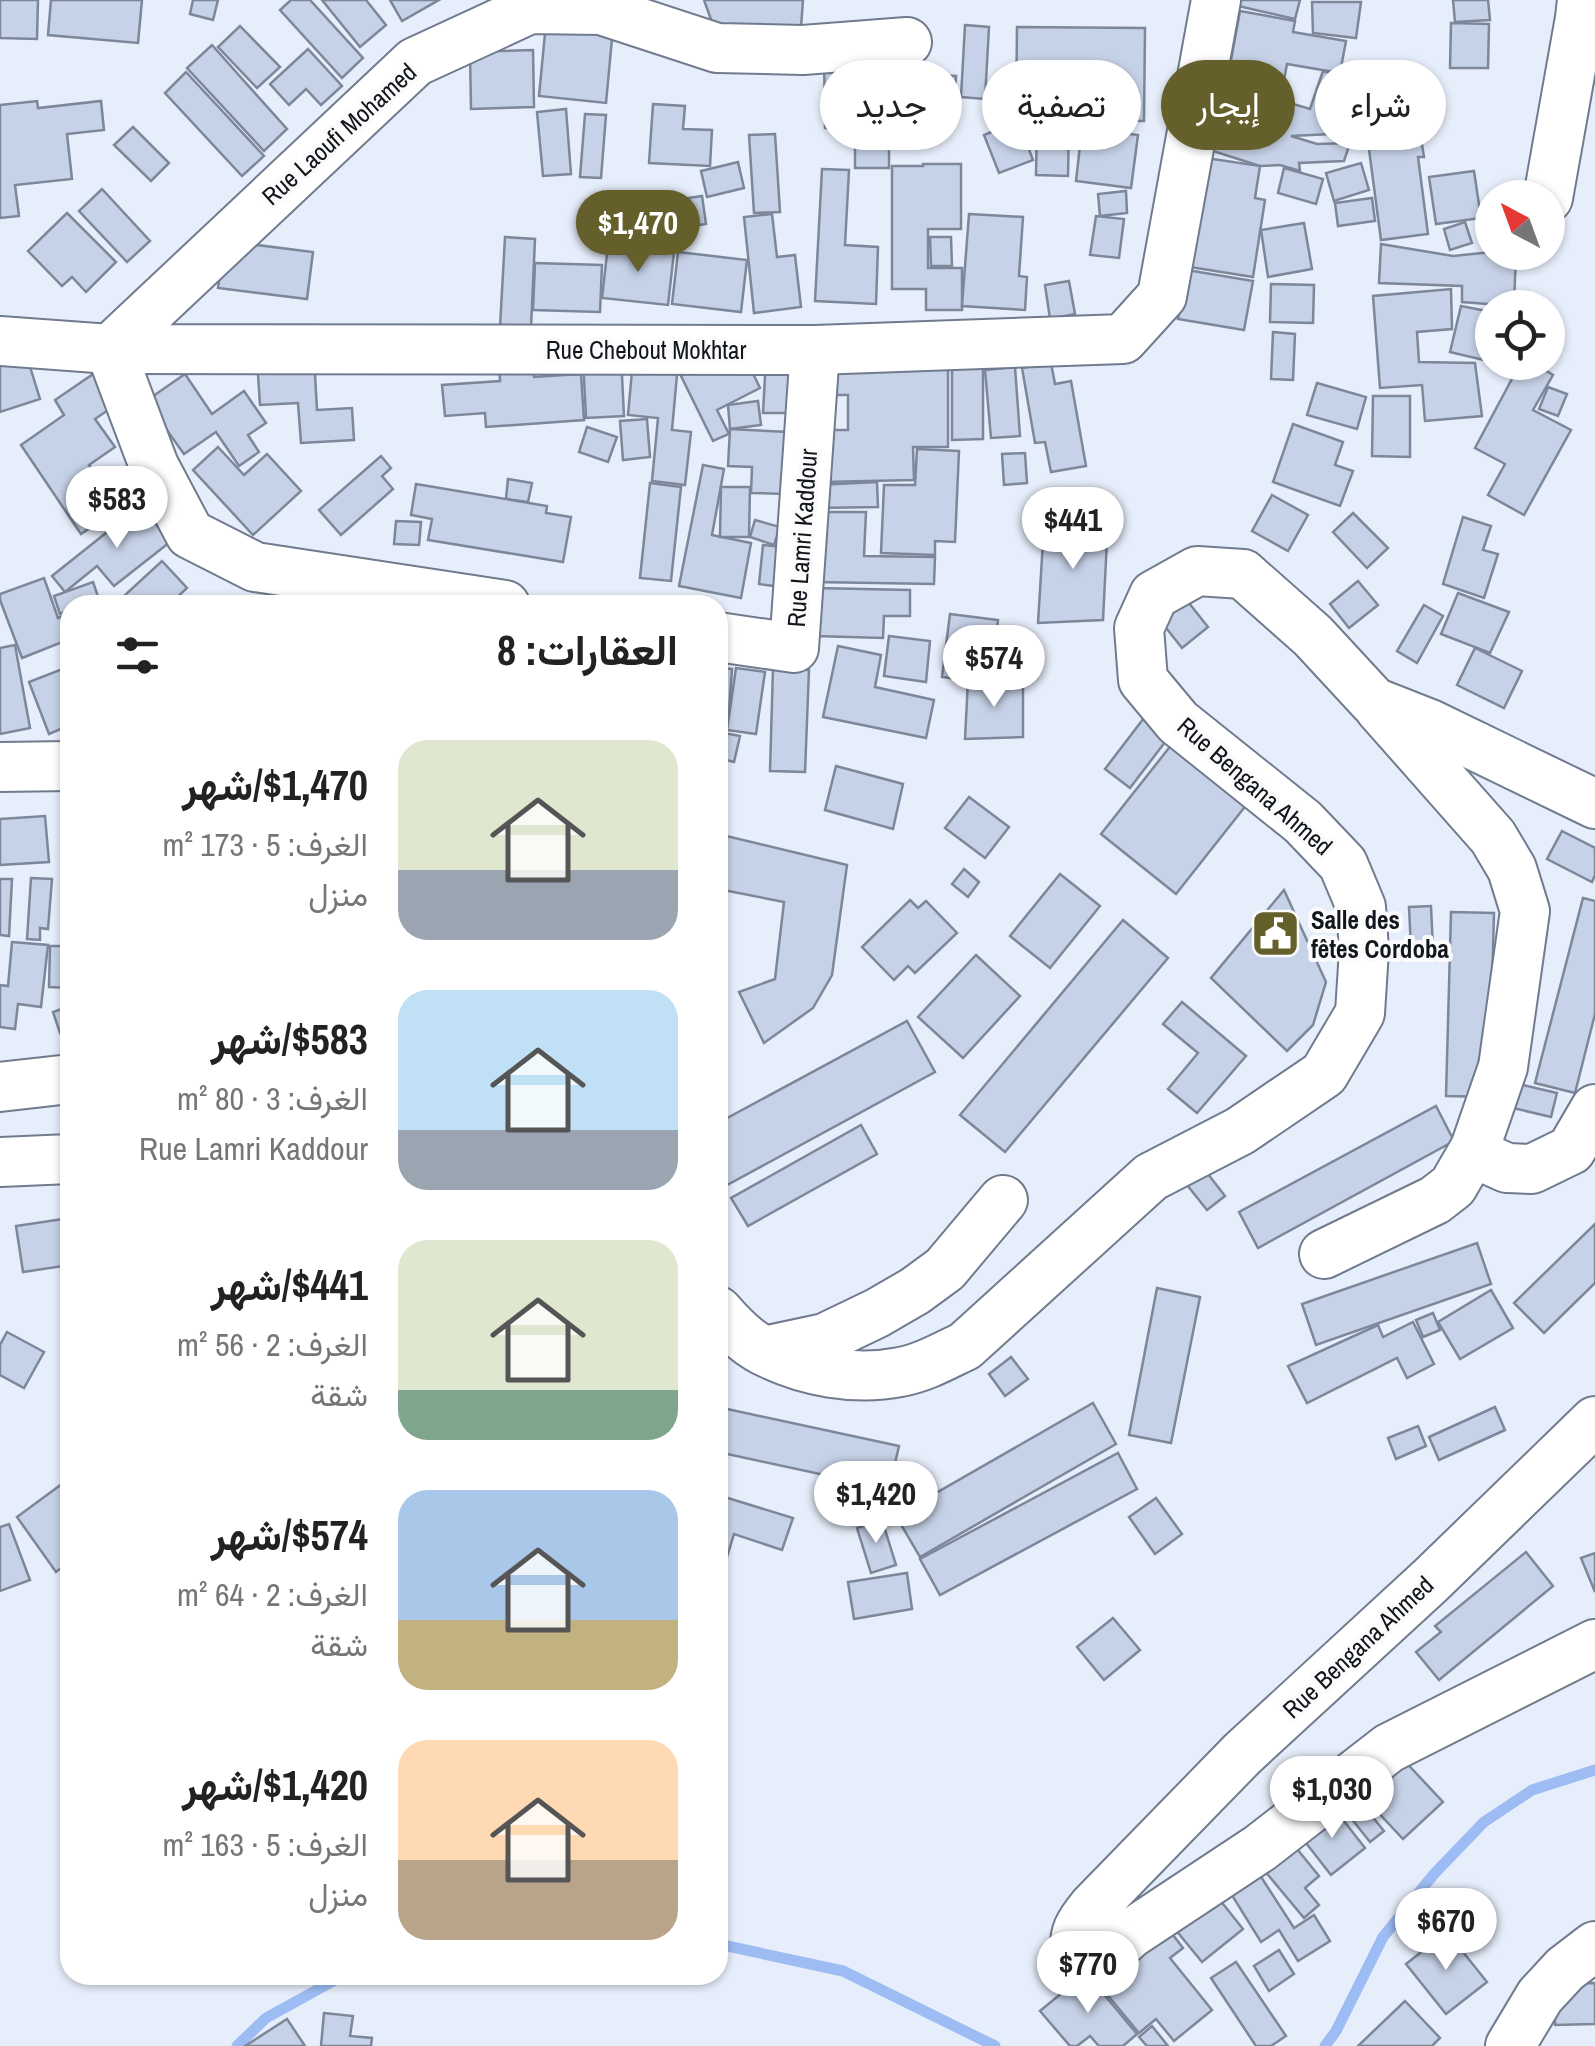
<!DOCTYPE html>
<html lang="ar">
<head>
<meta charset="utf-8">
<style>
	:root { --surface:#fff; --page:#f2f2f2; --text:#222; --muted:#767676; --accent:#655f2b }
	body { margin:0; font-family:"Archivo Narrow",Vazirmatn,sans-serif; background:var(--page); color:var(--text); direction:rtl; height:100vh; display:flex; flex-direction:column; font-size:38px; white-space:nowrap }
	* { box-sizing:border-box; margin:0 }
	p { font-size:32px; color:var(--muted) }
	.icon { flex:none; width:55px; height:55px; fill:none; stroke:currentColor; stroke-width:2; stroke-linecap:round; stroke-linejoin:round }
	.map { position:relative; flex:1; overflow:hidden; direction:ltr }
	.drawer { position:absolute; left:60px; top:595px; width:668px; height:1390px; display:flex; flex-direction:column; background:var(--surface); border-radius:30px; box-shadow:0 2px 8px #0004; direction:rtl }
	.drawer>* { flex:none }
	.hud { position:absolute; left:758px; top:60px; width:688px; height:90px; direction:rtl; display:flex; gap:20px }
	.needle { width:65px; rotate:319deg }
	.controls { position:absolute; left:1475px; top:180px; display:grid; gap:20px }
	.controls a { display:grid; place-items:center; width:90px; height:90px; border-radius:50%; background:var(--surface); box-shadow:0 2px 8px #0004; font-size:50px }
	.price { position:absolute; translate:-50% -85px; padding:0 22px; border-radius:35px; background:#fff; color:#222; font-size:32px; line-height:65px; filter:drop-shadow(0 2px 5px #0008) }
	.price::after { content:''; position:absolute; left:50%; top:60px; width:30px; height:22px; margin-left:-15px; background:inherit; clip-path:polygon(0 0,100% 0,50% 100%) }
	.price.on { background:var(--accent); color:#fff }
	ul { padding:0; list-style:none }
	li { display:flex; align-items:center; gap:30px; height:250px; padding:0 50px }
	li span { display:grid; place-items:center; flex:none; width:280px; height:200px; border-radius:30px; color:#555 }
	li>.icon { margin-inline-start:auto }
	span .icon { width:120px; height:120px; fill:#fffc; stroke-width:1 }
	li b { font-size:42px }
	h2 { display:flex; justify-content:space-between; align-items:center; height:120px; padding:0 50px; font-size:42px }
	.tag { padding:0 35px; border-radius:45px; background:var(--surface); box-shadow:0 2px 8px #0004; font-size:35px; line-height:90px }
	.tag.on { background:var(--accent); color:#fff }
	.map>svg:first-child { display:block }
</style>
</head>
<body>
<div class="map">
<svg width="1595" height="2046" viewBox="0 0 1595 2046">
	<rect width="100%" height="100%" fill="#e7eefb"/>
	<g fill="none" stroke-linecap="round" stroke-linejoin="round">
		<g stroke="#9dbcf3" stroke-width="11">
			<polyline points="718,1944 843,1971 995,2046"/>
			<polyline points="237,2046 266,2018 344,1975"/>
			<polyline points="1325,2046 1336,2031 1383,1937 1434,1874 1484,1822 1532,1790 1595,1770"/>
		</g>
	</g>
	<g fill="#c6d2e7" stroke="#7c879a" stroke-width="2.5">
		<polygon points="0,0 38,0 37,39 0,38"/>
		<polygon points="51,0 142,0 138,43 48,35"/>
		<polygon points="193,0 218,0 213,20 190,14"/>
		<polygon points="291,0 310,0 363,58 342,78 280,10"/>
		<polygon points="322,0 366,0 386,25 360,47"/>
		<polygon points="390,0 439,0 402,21"/>
		<polygon points="704,0 803,0 800,41 718,39"/>
		<polygon points="1235,0 1300,0 1295,19 1234,5"/>
		<polygon points="1453,0 1488,0 1490,20 1455,22"/>
		<polygon points="1312,2 1361,2 1356,38 1313,33"/>
		<polygon points="1240,11 1295,21 1293,32 1346,41 1340,73 1287,64 1282,91 1227,82"/>
		<polygon points="546,23 613,28 606,103 539,96"/>
		<polygon points="1451,23 1489,24 1488,68 1450,68"/>
		<polygon points="965,25 989,27 985,99 961,97"/>
		<polygon points="240,26 280,67 257,88 218,47"/>
		<polygon points="1017,27 1145,28 1144,121 1069,120 1068,176 1036,175 1037,118 1016,117"/>
		<polygon points="212,45 287,129 264,151 187,68"/>
		<polygon points="308,49 342,86 321,105 306,89 289,105 270,84"/>
		<polygon points="533,50 534,107 471,109 470,52"/>
		<polygon points="824,52 856,52 857,128 825,128"/>
		<polygon points="1323,71 1349,78 1352,110 1360,109 1352,133 1291,136 1317,144 1350,143 1344,161 1299,163 1300,171 1280,165 1260,166 1213,151 1212,128 1224,91 1266,104 1290,103 1310,109"/>
		<polygon points="186,72 264,156 242,176 165,93"/>
		<polygon points="861,72 892,73 890,121 859,119"/>
		<polygon points="893,74 956,76 953,119 892,117"/>
		<polygon points="37,101 38,108 101,101 104,130 67,134 72,179 15,185 19,216 0,218 0,105"/>
		<polygon points="653,104 685,106 683,129 712,130 710,166 649,163"/>
		<polygon points="566,109 571,174 543,176 537,112"/>
		<polygon points="585,114 606,115 601,178 580,177"/>
		<polygon points="1418,119 1424,157 1418,157 1428,234 1381,240 1366,127"/>
		<polygon points="1018,121 1033,160 999,173 984,135"/>
		<polygon points="133,127 169,163 151,181 114,145"/>
		<polygon points="1082,128 1138,135 1131,188 1076,181"/>
		<polygon points="775,134 780,212 754,213 749,135"/>
		<rect x="855" y="135" width="34" height="33"/>
		<polygon points="1206,158 1260,166 1255,198 1265,200 1253,277 1190,267"/>
		<polygon points="738,162 744,188 707,197 701,171"/>
		<polygon points="1361,163 1369,190 1334,201 1326,173"/>
		<polygon points="923,164 961,164 961,229 928,229 928,268 962,268 962,310 926,310 926,289 892,289 892,166 923,166"/>
		<polygon points="1284,168 1323,179 1316,204 1278,193"/>
		<polygon points="822,169 849,170 845,245 878,247 876,304 815,301"/>
		<polygon points="1474,171 1481,218 1436,224 1429,177"/>
		<polygon points="102,189 150,241 127,262 79,211"/>
		<polygon points="1126,191 1127,213 1100,216 1098,194"/>
		<polygon points="702,196 706,224 680,228 675,200"/>
		<polygon points="1372,198 1375,221 1338,226 1335,203"/>
		<polygon points="67,213 116,262 86,292 72,277 62,286 28,251"/>
		<polygon points="772,214 777,257 795,255 801,307 754,313 744,217"/>
		<polygon points="969,214 1023,217 1019,276 1027,277 1025,310 962,306"/>
		<polygon points="1096,216 1124,219 1119,258 1090,255"/>
		<polygon points="1465,222 1472,243 1450,250 1444,229"/>
		<polygon points="1304,223 1312,269 1268,277 1261,230"/>
		<polygon points="505,237 535,239 531,328 500,327"/>
		<polygon points="930,237 951,237 952,266 931,266"/>
		<polygon points="225,241 313,252 307,299 218,288"/>
		<polygon points="1381,244 1453,256 1492,252 1516,252 1514,306 1462,302 1462,286 1379,283"/>
		<polygon points="608,245 674,252 668,305 602,298"/>
		<polygon points="678,252 747,260 741,312 672,304"/>
		<polygon points="535,263 602,265 600,312 533,310"/>
		<polygon points="1187,270 1253,281 1244,330 1178,319"/>
		<polygon points="1069,281 1075,314 1050,319 1045,285"/>
		<polygon points="1271,284 1314,285 1313,323 1270,322"/>
		<polygon points="1451,289 1452,329 1417,332 1419,362 1475,363 1482,416 1425,421 1422,385 1380,388 1373,296"/>
		<polygon points="1461,306 1492,312 1492,362 1450,352"/>
		<polygon points="1273,332 1295,334 1293,380 1271,379"/>
		<polygon points="22,341 40,399 0,412 0,349"/>
		<polygon points="740,347 760,388 717,410 729,434 713,441 681,376"/>
		<polygon points="532,351 534,377 581,374 584,420 486,427 485,413 445,416 442,385 500,381 499,354"/>
		<polygon points="621,355 624,416 586,418 583,358"/>
		<polygon points="314,356 317,410 352,408 354,440 301,443 298,403 260,405 257,359"/>
		<polygon points="948,356 948,447 913,447 914,480 822,482 822,430 848,430 848,395 831,395 830,358"/>
		<polygon points="766,358 790,359 788,413 763,413"/>
		<polygon points="983,359 983,439 952,440 952,360"/>
		<polygon points="633,360 678,364 672,430 691,432 685,485 652,481 658,418 628,415"/>
		<polygon points="1521,362 1532,362 1553,375 1533,410 1571,430 1524,515 1488,495 1505,464 1475,448"/>
		<polygon points="1051,363 1055,384 1071,381 1086,466 1051,472 1045,442 1035,443 1022,368"/>
		<polygon points="1015,367 1020,436 991,438 985,370"/>
		<polygon points="96,372 117,404 95,419 115,447 89,465 118,509 81,534 21,445 64,415 55,400"/>
		<polygon points="185,374 212,414 244,391 266,423 248,435 259,452 239,466 216,432 184,454 146,401"/>
		<polygon points="1317,383 1366,397 1357,429 1307,415"/>
		<polygon points="1548,387 1567,394 1558,416 1539,409"/>
		<polygon points="1373,396 1410,396 1410,457 1372,456"/>
		<polygon points="758,401 761,425 730,429 728,405"/>
		<polygon points="647,419 650,457 623,460 620,421"/>
		<polygon points="1293,424 1343,442 1335,465 1353,471 1340,506 1273,482"/>
		<polygon points="587,427 617,437 608,462 579,452"/>
		<polygon points="730,429 789,432 786,494 751,493 752,467 728,466"/>
		<polygon points="218,447 244,475 267,454 301,491 253,535 193,470"/>
		<polygon points="917,449 959,451 955,542 935,541 935,555 881,553 884,485 915,485"/>
		<polygon points="1025,453 1027,483 1004,485 1002,454"/>
		<polygon points="381,456 391,468 382,476 393,489 341,535 319,510"/>
		<polygon points="703,465 724,469 712,535 751,543 741,598 679,586"/>
		<polygon points="508,479 532,483 528,502 506,499"/>
		<polygon points="877,482 878,507 817,508 816,485"/>
		<polygon points="650,483 681,487 671,581 640,578"/>
		<polygon points="416,484 547,506 546,513 571,517 563,562 428,540 432,519 411,515"/>
		<polygon points="721,487 750,487 749,537 720,537"/>
		<polygon points="1272,495 1308,515 1288,551 1252,531"/>
		<polygon points="141,505 170,542 114,586 97,566 65,592 52,576"/>
		<polygon points="816,512 866,512 864,556 935,557 934,584 814,582"/>
		<polygon points="1353,513 1388,548 1367,568 1333,532"/>
		<polygon points="1463,517 1491,526 1483,550 1498,554 1484,598 1443,584"/>
		<polygon points="755,520 780,527 774,545 750,537"/>
		<polygon points="1108,520 1103,620 1038,623 1044,525"/>
		<polygon points="396,521 421,522 419,545 394,544"/>
		<polygon points="763,545 794,548 790,588 759,584"/>
		<polygon points="162,561 187,588 169,605 134,605 125,595"/>
		<polygon points="44,578 58,618 70,613 70,639 22,658 0,600 0,594"/>
		<polygon points="1358,581 1378,605 1349,628 1330,604"/>
		<polygon points="93,582 101,605 96,605 95,602 86,605 70,605 70,610 60,614 54,596"/>
		<polygon points="816,588 910,590 910,616 884,616 883,638 815,636"/>
		<polygon points="1458,593 1509,612 1490,653 1441,634"/>
		<polygon points="1185,598 1208,627 1182,648 1159,619"/>
		<polygon points="1424,605 1443,616 1417,663 1397,651"/>
		<polygon points="950,614 998,620 992,667 960,663 959,679 942,677"/>
		<polygon points="889,636 930,641 926,682 884,676"/>
		<polygon points="15,645 30,728 0,734 0,648"/>
		<polygon points="838,646 881,655 875,687 934,700 926,738 823,717"/>
		<polygon points="1475,648 1522,671 1504,708 1457,685"/>
		<polygon points="70,666 70,725 49,734 29,682"/>
		<polygon points="718,668 732,669 728,727 718,727"/>
		<polygon points="736,668 765,672 756,734 727,730"/>
		<polygon points="773,668 809,670 805,772 770,771"/>
		<polygon points="968,680 1023,684 1023,737 965,739"/>
		<polygon points="1147,714 1172,733 1130,788 1105,769"/>
		<polygon points="718,732 740,736 734,762 718,758"/>
		<polygon points="1180,734 1255,794 1176,894 1101,834"/>
		<polygon points="836,766 903,784 893,829 825,810"/>
		<polygon points="969,797 1009,827 985,858 945,828"/>
		<rect x="62" y="807" width="8" height="45"/>
		<polygon points="45,816 49,862 0,865 0,819"/>
		<polygon points="1562,831 1595,848 1595,875 1592,882 1547,859"/>
		<polygon points="718,834 847,865 832,975 813,1008 764,1043 739,992 775,979 784,902 718,889"/>
		<polygon points="964,869 979,882 968,897 952,884"/>
		<polygon points="1060,874 1100,906 1050,968 1010,936"/>
		<polygon points="31,878 52,879 48,929 40,928 40,940 27,939"/>
		<polygon points="0,879 12,879 9,936 0,935"/>
		<polygon points="1284,890 1326,982 1313,1025 1287,1051 1211,978"/>
		<polygon points="1583,898 1595,901 1595,1014 1575,1093 1535,1083"/>
		<polygon points="910,900 918,908 926,901 957,933 915,973 908,966 894,980 862,947"/>
		<polygon points="1431,906 1433,948 1411,949 1409,907"/>
		<polygon points="1451,912 1494,913 1489,1097 1446,1096"/>
		<polygon points="1123,920 1168,958 1005,1152 960,1115"/>
		<polygon points="12,942 48,945 41,1007 18,1004 15,1029 0,1027 0,985 8,986"/>
		<polygon points="50,946 70,946 70,988 49,987"/>
		<polygon points="976,955 1020,996 963,1058 918,1017"/>
		<polygon points="1182,1002 1246,1056 1197,1113 1168,1089 1198,1053 1163,1024"/>
		<polygon points="70,1006 70,1030 60,1033 53,1012"/>
		<polygon points="907,1021 935,1072 718,1190 718,1123"/>
		<polygon points="1519,1084 1557,1093 1551,1117 1513,1108"/>
		<polygon points="1436,1106 1454,1141 1258,1248 1239,1212"/>
		<polygon points="861,1125 877,1154 748,1226 731,1198"/>
		<polygon points="1201,1165 1225,1196 1207,1210 1183,1180"/>
		<polygon points="70,1218 70,1265 23,1272 16,1226"/>
		<polygon points="1595,1224 1595,1283 1544,1333 1514,1303"/>
		<polygon points="1477,1243 1491,1284 1316,1345 1302,1304"/>
		<polygon points="1157,1288 1200,1297 1171,1443 1129,1435"/>
		<polygon points="1491,1290 1513,1328 1460,1359 1438,1322"/>
		<polygon points="1433,1313 1440,1330 1423,1337 1416,1320"/>
		<polygon points="1413,1322 1434,1364 1407,1378 1397,1358 1307,1403 1288,1366 1378,1325 1383,1337"/>
		<polygon points="7,1332 44,1352 24,1388 0,1375 0,1345"/>
		<polygon points="1011,1357 1028,1379 1005,1396 989,1374"/>
		<polygon points="1093,1403 1116,1444 920,1557 896,1516"/>
		<polygon points="718,1407 899,1446 889,1489 718,1452"/>
		<polygon points="1495,1407 1505,1430 1439,1460 1429,1437"/>
		<polygon points="1418,1426 1426,1446 1396,1459 1388,1438"/>
		<polygon points="1118,1453 1137,1489 940,1595 920,1559"/>
		<polygon points="70,1478 70,1561 56,1572 17,1517"/>
		<polygon points="718,1495 793,1518 782,1550 734,1534 724,1567 718,1565"/>
		<polygon points="1156,1498 1182,1534 1155,1554 1129,1517"/>
		<polygon points="882,1520 896,1565 871,1573 857,1528"/>
		<polygon points="9,1524 30,1580 0,1591 0,1527"/>
		<polygon points="1526,1552 1553,1586 1439,1680 1416,1652 1441,1632 1435,1626"/>
		<polygon points="1595,1553 1595,1592 1581,1558"/>
		<polygon points="907,1573 912,1609 854,1619 848,1582"/>
		<polygon points="1113,1618 1140,1650 1104,1680 1077,1647"/>
		<polygon points="1400,1756 1443,1802 1403,1839 1360,1793"/>
		<polygon points="1356,1797 1384,1831 1370,1842 1343,1808"/>
		<polygon points="1333,1807 1365,1848 1331,1875 1299,1834"/>
		<polygon points="1289,1839 1319,1876 1305,1888 1319,1905 1304,1918 1259,1864"/>
		<polygon points="1254,1866 1294,1928 1314,1915 1330,1941 1298,1961 1279,1930 1261,1942 1225,1884"/>
		<polygon points="1212,1890 1243,1929 1202,1962 1170,1923"/>
		<polygon points="1160,1918 1183,1948 1170,1958 1212,2010 1174,2041 1156,2019 1139,2033 1091,1975"/>
		<polygon points="1447,1932 1487,1982 1446,2014 1406,1964"/>
		<polygon points="1279,1950 1294,1974 1269,1991 1254,1966"/>
		<polygon points="1236,1962 1286,2036 1271,2046 1256,2046 1211,1978"/>
		<polygon points="1086,1973 1137,2034 1123,2046 1099,2046 1090,2036 1077,2046 1070,2046 1040,2011"/>
		<polygon points="1595,1983 1595,2024 1555,2025 1555,1984"/>
		<polygon points="1405,2001 1440,2038 1432,2046 1358,2046"/>
		<polygon points="324,2013 353,2016 350,2036 372,2038 371,2046 321,2046"/>
		<polygon points="287,2019 305,2046 245,2046"/>
		<polygon points="1152,2026 1168,2046 1147,2046 1139,2037"/>
	</g>
	<g fill="none" stroke-linecap="round" stroke-linejoin="round">
		<defs>
			<g id="minor">
				<polyline points="1548,198 1580,18 1582,0"/>
				<polyline points="0,341 110,349 815,350 1123,339 1162,296 1216,0"/>
				<polyline points="110,349 415,62 530,9 601,10 717,48 803,50 907,42"/>
				<polyline points="110,349 154,466 190,534 255,567 505,605"/>
				<polyline points="718,637 794,648 815,350"/>
				<polyline points="0,767 70,766"/>
				<polyline points="0,1087 70,1079"/>
				<polyline points="1475,1148 1489,1160 1507,1168 1532,1169 1571,1150 1595,1109"/>
				<polyline points="0,1162 70,1159"/>
				<polyline points="1324,1254 1435,1200 1453,1186 1475,1148 1503,1067 1525,911 1512,869 1493,837 1379,708"/>
				<path d="M718,1311C731,1326 746,1342 764,1351C805,1372 855,1381 900,1372C923,1368 944,1356 965,1346L1151,1177L1240,1131L1324,1074L1360,1013L1364,950L1361,907L1343,864L1303,822L1178,722L1143,680L1139,628L1154,595L1197,571L1243,574L1313,636L1374,702L1430,724L1595,804"/>
				<polyline points="764,1351 825,1338 877,1313 915,1291 945,1269 1003,1200"/>
				<path d="M1595,1421L1430,1581L1242,1754L1093,1907C1079,1924 1073,1933 1075,1956L1092,1968L1130,1934L1260,1848L1389,1748L1595,1644"/>
				<polyline points="1510,2046 1540,1996 1565,1969 1595,1946"/>
			</g>
		</defs>
		<use href="#minor" stroke="#707b8e" stroke-width="52"/>
		<use href="#minor" stroke="#fff" stroke-width="48"/>
	</g>
	<defs>
		<symbol id="civic-square" viewBox="-11 -11 22 22"><rect x="-9" y="-9" width="18" height="18" rx="4" fill="#655f2b" stroke="#fbfbfb"/><path d="M-.6-6.5H3V-4.5H.6V-3L4-1V1h2V6H-6V1h2V-1L-.6-3ZM-1.2 2.5V6h2.4V2.5Z" fill="#fff"/></symbol>
	</defs>
	<g fill-rule="evenodd">
		<use href="#civic-square" x="1248" y="906" width="55" height="55"/>
	</g>
	<g text-anchor="middle" dominant-baseline="central" stroke-width="8" stroke-linejoin="round" paint-order="stroke">
		<g font-size="25" fill="#11151c" stroke="#fbfbfb">
			<text transform="translate(339 134) rotate(-42)">Rue Laoufi Mohamed</text>
			<text x="646" y="350">Rue Chebout Mokhtar</text>
			<text transform="translate(802 538) rotate(-86)">Rue Lamri Kaddour</text>
			<text transform="translate(1255 786) rotate(41)">Rue Bengana Ahmed</text>
			<text transform="translate(1358 1647) rotate(-43)">Rue Bengana Ahmed</text>
		</g>
		<g font-size="25" font-weight="bold" fill="#11151c" stroke="#fbfbfb" text-anchor="start">
			<text x="1311" y="920">Salle des<tspan x="1311" dy="29">fêtes Cordoba</tspan></text>
		</g>
	</g>
</svg>
<div class="controls">
<a><svg class="needle" viewBox="-14 -14 28 28"><path d="M0-13l5 13h-10z" fill="#e53935"/><path d="M0 13l5-13h-10z" fill="#767676"/></svg></a>
<a><svg class="icon" aria-label="locate" viewBox="0 0 24 24"><circle cx="12" cy="12" r="6"/><path d="M12 2v4M12 18v4M2 12h4M18 12h4"/></svg></a>
</div>
<b class="price on" style="left:638px;top:275px">$1,470</b>
<b class="price" style="left:117px;top:551px">$583</b>
<b class="price" style="left:1073px;top:572px">$441</b>
<b class="price" style="left:994px;top:710px">$574</b>
<b class="price" style="left:876px;top:1546px">$1,420</b>
<b class="price" style="left:1332px;top:1841px">$1,030</b>
<b class="price" style="left:1446px;top:1973px">$670</b>
<b class="price" style="left:1088px;top:2016px">$770</b>
<div class="hud">
<a class="tag">شراء</a>
<a class="tag on">إيجار</a>
<a class="tag">تصفية</a>
<a class="tag">جديد</a>
</div>
<section class="drawer">
<h2>العقارات: 8<svg class="icon" aria-label="filters" viewBox="0 0 24 24"><path d="M4 7h16M4 17h16"/><circle cx="9" cy="7" r="2"/><circle cx="15" cy="17" r="2"/></svg></h2>
<ul>
<li><span style="background:linear-gradient(#dfe7d0 65%,#9aa5b1 0)"><svg class="icon" aria-label="home" viewBox="0 0 24 24"><path d="M3 11l9-7 9 7M6 9v11h12V9"/></svg></span><div><b>$1,470/شهر</b><p>الغرف: 5 · 173 m²</p><p>منزل</p></div></li>
<li><span style="background:linear-gradient(#bfe0f5 70%,#9aa5b1 0)"><svg class="icon" aria-label="home" viewBox="0 0 24 24"><path d="M3 11l9-7 9 7M6 9v11h12V9"/></svg></span><div><b>$583/شهر</b><p>الغرف: 3 · 80 m²</p><p>Rue Lamri Kaddour</p></div></li>
<li><span style="background:linear-gradient(#dfe7d0 75%,#7fa58c 0)"><svg class="icon" aria-label="home" viewBox="0 0 24 24"><path d="M3 11l9-7 9 7M6 9v11h12V9"/></svg></span><div><b>$441/شهر</b><p>الغرف: 2 · 56 m²</p><p>شقة</p></div></li>
<li><span style="background:linear-gradient(#a9c7e8 65%,#c2b280 0)"><svg class="icon" aria-label="home" viewBox="0 0 24 24"><path d="M3 11l9-7 9 7M6 9v11h12V9"/></svg></span><div><b>$574/شهر</b><p>الغرف: 2 · 64 m²</p><p>شقة</p></div></li>
<li><span style="background:linear-gradient(#ffd9b3 60%,#b9a48a 0)"><svg class="icon" aria-label="home" viewBox="0 0 24 24"><path d="M3 11l9-7 9 7M6 9v11h12V9"/></svg></span><div><b>$1,420/شهر</b><p>الغرف: 5 · 163 m²</p><p>منزل</p></div></li>
</ul>
</section>
</div>
</body>
</html>
